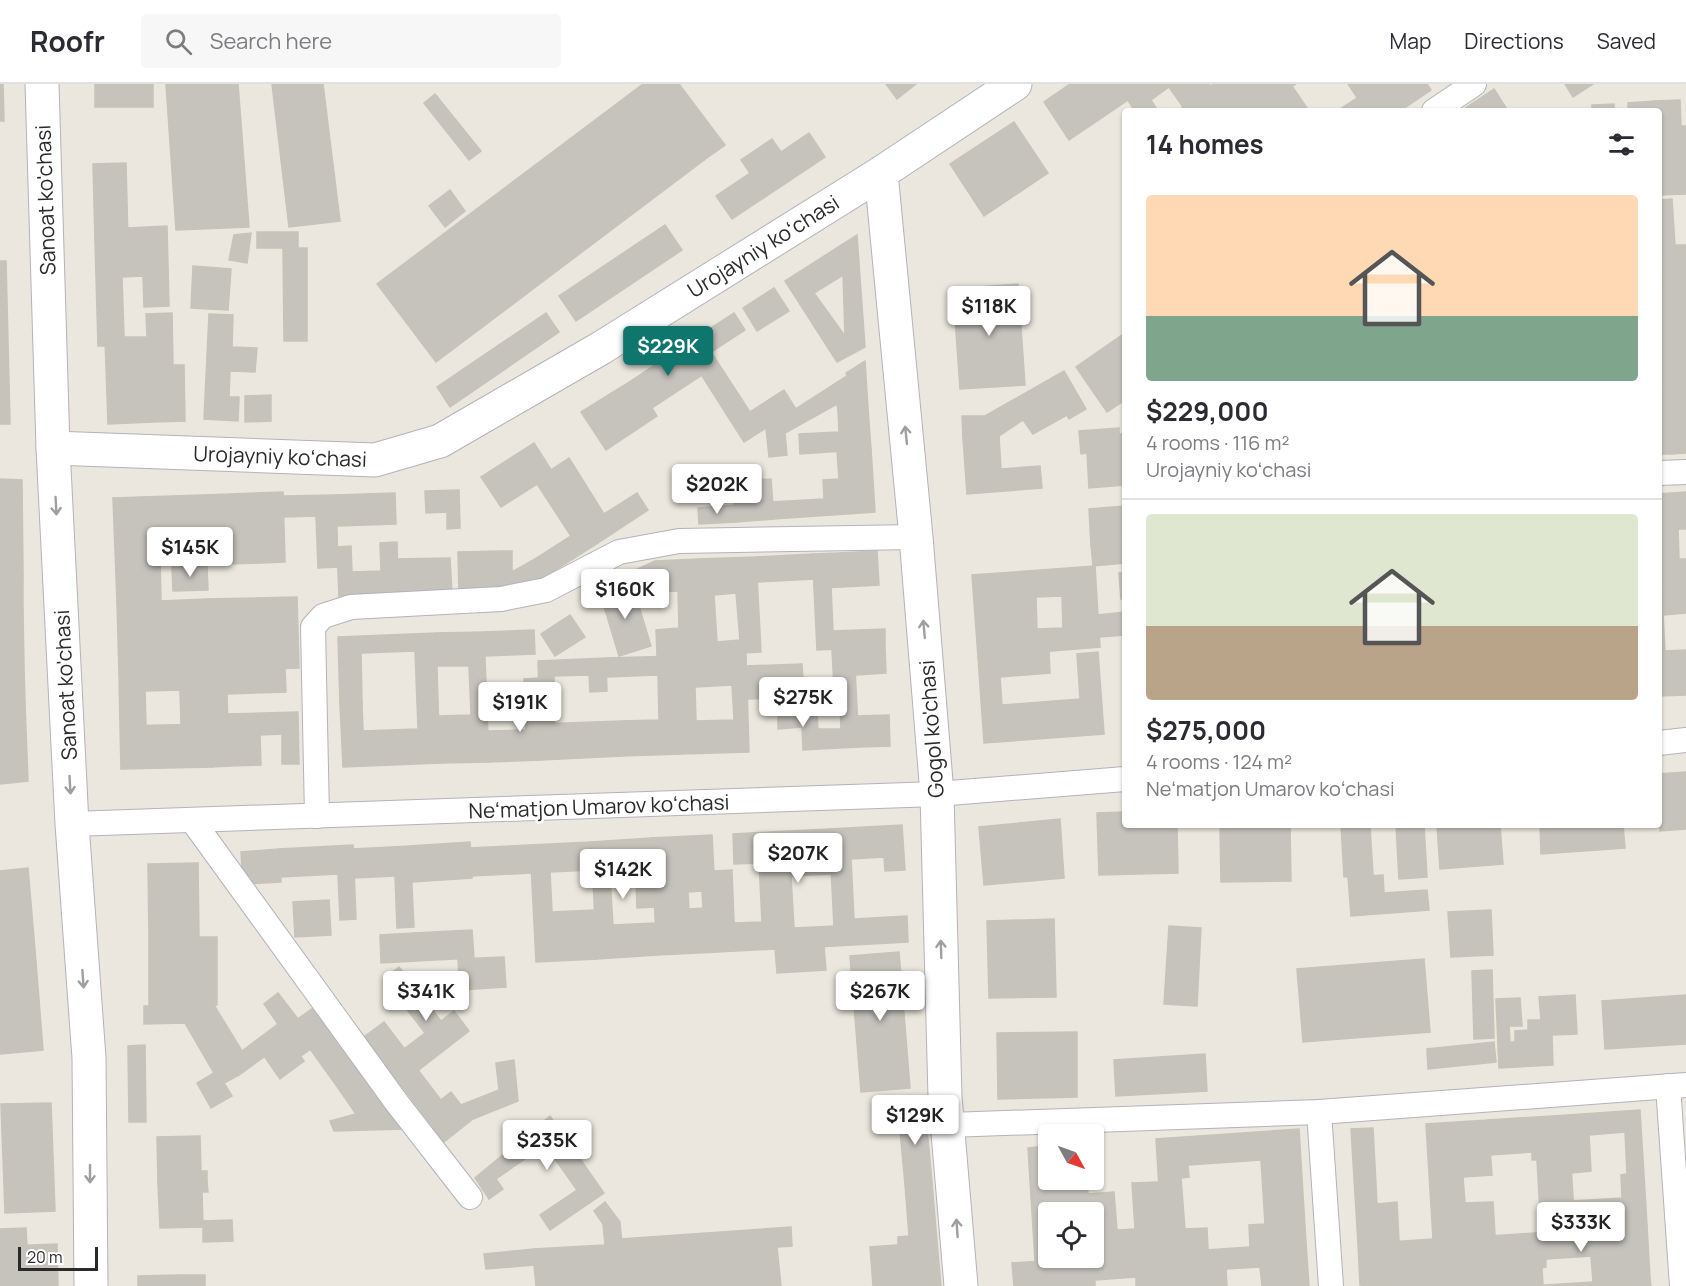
<!DOCTYPE html>
<html lang="en">
<head>
<meta charset="utf-8">
<style>
	:root { --surface:#fff; --page:#f7f7f7; --text:#2b2b33; --muted:#7c7c81; --line:#e1e1e2; --accent:#0f766e }
	body { margin:0; font-family:Manrope,sans-serif; background:var(--page); color:var(--text); height:100vh; display:flex; flex-direction:column; font-size:22px; white-space:nowrap }
	* { box-sizing:border-box; margin:0 }
	p { font-size:20px; color:var(--muted) }
	.icon { flex:none; width:33px; height:33px; fill:none; stroke:currentColor; stroke-width:2; stroke-linecap:round; stroke-linejoin:round }
	.map { position:relative; flex:1; overflow:hidden }
	.details { position:absolute; left:1122px; top:24px; width:540px; height:720px; display:flex; flex-direction:column; background:var(--surface); border-radius:6px; box-shadow:0 2px 4px #0004 }
	.details>* { flex:none }
	.needle { width:39px; rotate:130deg }
	.controls { position:absolute; left:1038px; top:1040px; display:grid; gap:12px }
	.controls a { display:grid; place-items:center; width:66px; height:66px; border-radius:6px; background:var(--surface); box-shadow:0 2px 4px #0004; font-size:30px }
	.scale { position:absolute; left:18px; bottom:15px; width:80px; box-sizing:border-box; padding-left:6px; border:3px solid #2a2a2a; border-top:0; font-size:16px; line-height:21px; white-space:nowrap; color:#2a2a2a; -webkit-text-stroke:4px #fff; paint-order:stroke }
	.price { position:absolute; translate:-50% -51px; padding:0 14px; border-radius:6px; background:#fff; color:#222; font-size:20px; line-height:39px; filter:drop-shadow(0 2px 3px #0008) }
	.price::after { content:''; position:absolute; left:50%; top:36px; width:18px; height:14px; margin-left:-9px; background:inherit; clip-path:polygon(0 0,100% 0,50% 100%) }
	.price.current { background:var(--accent); color:#fff }
	ul { padding:0; list-style:none }
	li { display:grid; align-content:center; gap:12px; height:318px; padding:0 24px }
	li+li { border-top:2px solid var(--line) }
	li span { display:grid; place-items:center; height:186px; border-radius:6px; color:#555 }
	li>.icon { margin-inline-start:auto }
	span .icon { width:108px; height:108px; fill:#fffc; stroke-width:1 }
	li b { font-size:26px }
	h2 { display:flex; justify-content:space-between; align-items:center; height:72px; padding:0 24px; font-size:26px }
	header { display:flex; align-items:center; gap:36px; box-sizing:border-box; height:84px; padding:0 30px; background:var(--surface); border-bottom:2px solid var(--line) }
	header strong { font-size:28px }
	nav { display:flex; gap:33px; margin-inline-start:auto; font-size:21px }
	.search { width:420px; height:54px; background:var(--page); display:flex; align-items:center; gap:15px; box-sizing:border-box; padding:0 21px; border-radius:6px; color:var(--muted); font-size:22px }
	.map>svg:first-child { display:block }
</style>
</head>
<body>
<header>
<strong>Roofr</strong>
<div class="search"><svg class="icon" aria-label="search" viewBox="0 0 24 24"><circle cx="10" cy="10" r="6"/><path d="M15 15l6 6"/></svg>Search here</div>
<nav><a>Map</a><a>Directions</a><a>Saved</a></nav>
</header>
<div class="map">
<svg width="1686" height="1202" viewBox="0 0 1686 1202">
	<rect width="100%" height="100%" fill="#ebe7de"/>
	<g fill="#c6c3bd" stroke="#c6c3b8" stroke-width="1.5" fill-rule="evenodd">
		<polygon points="0,0 3,0 4,37 0,37"/>
		<rect x="95" y="0" width="58" height="23"/>
		<polygon points="166,0 238,0 249,143 176,146"/>
		<polygon points="272,0 323,0 340,137 289,143"/>
		<polygon points="643,0 647,0 704,76 436,278 377,200"/>
		<polygon points="647,0 679,0 725,61 704,76"/>
		<polygon points="886,0 916,0 897,15"/>
		<polygon points="1070,0 1117,0 1128,16 1069,56 1044,18"/>
		<polygon points="1117,0 1196,0 1213,26 1177,27 1183,23 1169,3 1151,16 1158,27 1135,27"/>
		<polygon points="1196,0 1209,0 1210,2 1214,0 1256,0 1216,27 1214,27"/>
		<polygon points="1256,0 1273,0 1291,27 1261,27 1259,25 1256,27 1216,27"/>
		<polygon points="1273,0 1296,0 1292,2 1309,27 1291,27"/>
		<polygon points="1348,0 1427,0 1431,6 1400,27 1366,27"/>
		<polygon points="1565,0 1593,0 1573,13"/>
		<polygon points="1494,5 1508,27 1461,27"/>
		<polygon points="435,10 481,67 469,76 424,19"/>
		<polygon points="1357,14 1366,27 1337,27"/>
		<polygon points="1680,16 1681,42 1686,42 1686,110 1659,111 1659,27 1655,27 1655,17"/>
		<polygon points="1655,17 1655,27 1628,27 1628,19"/>
		<polygon points="1614,20 1614,27 1592,27 1592,21"/>
		<polygon points="1014,38 1048,89 984,132 950,80"/>
		<polygon points="809,49 825,73 732,135 716,112 750,89 741,76 772,55 781,68"/>
		<polygon points="126,79 128,157 95,158 93,80"/>
		<polygon points="450,106 465,127 445,143 429,122"/>
		<polygon points="1659,111 1662,172 1659,172"/>
		<polygon points="1672,115 1675,161 1686,161 1686,171 1662,172 1660,116"/>
		<polygon points="665,141 682,166 576,237 559,212"/>
		<polygon points="167,142 169,222 144,223 143,192 122,193 124,253 105,254 105,262 98,262 95,158 128,157 128,144"/>
		<rect x="257" y="148" width="41" height="16"/>
		<polygon points="251,149 247,179 229,176 234,151"/>
		<path d="M857,151L865,263L837,278L785,197ZM843,191L845,252L814,209Z"/>
		<polygon points="283,164 307,164 307,257 284,257"/>
		<polygon points="1686,171 1686,233 1665,234 1662,172"/>
		<polygon points="1659,172 1662,172 1665,234 1659,235"/>
		<polygon points="0,177 6,177 10,340 0,340"/>
		<polygon points="193,182 231,185 228,226 191,224"/>
		<polygon points="1018,200 1025,301 960,305 953,205"/>
		<polygon points="774,204 789,227 757,247 743,224"/>
		<polygon points="172,229 173,281 151,282 150,253 147,252 146,230"/>
		<polygon points="546,229 559,248 450,323 437,303"/>
		<polygon points="734,229 745,246 711,268 750,328 784,306 796,325 744,358 683,262"/>
		<polygon points="209,230 233,231 232,263 257,264 255,288 230,287 229,313 239,313 238,337 204,335"/>
		<polygon points="1686,233 1686,300 1669,301 1665,234"/>
		<polygon points="1665,234 1669,301 1659,302 1659,235"/>
		<polygon points="1125,249 1125,316 1107,328 1076,283"/>
		<polygon points="124,253 150,253 152,338 108,340 105,254"/>
		<polygon points="683,262 702,291 652,324 634,295"/>
		<polygon points="865,277 868,324 838,326 837,320 785,349 787,371 769,373 766,344 847,292 846,289"/>
		<polygon points="173,281 184,281 185,337 152,338 151,282"/>
		<polygon points="1064,287 1086,325 1069,335 1067,331 1033,350 1023,336 999,352 963,354 962,332 985,332"/>
		<polygon points="634,295 657,332 606,366 581,328"/>
		<polygon points="1686,300 1686,369 1672,370 1669,301"/>
		<polygon points="1669,301 1672,370 1659,370 1659,302"/>
		<polygon points="271,311 271,337 245,338 245,312"/>
		<polygon points="868,324 871,365 800,370 799,350 839,348 838,326"/>
		<polygon points="1119,344 1119,350 1125,350 1125,401 1089,404 1087,369 1081,370 1079,347"/>
		<polygon points="999,352 1001,385 1040,382 1042,404 967,410 963,354"/>
		<polygon points="534,359 598,459 546,492 535,475 571,452 537,400 501,423 481,393"/>
		<polygon points="871,365 875,428 774,435 772,418 824,415 823,396 839,395 837,368"/>
		<polygon points="569,374 604,430 637,409 648,426 598,459 551,386"/>
		<polygon points="0,395 22,396 23,492 0,492"/>
		<polygon points="771,395 774,435 736,438 733,397"/>
		<polygon points="459,406 460,444 447,445 447,428 426,429 425,407"/>
		<polygon points="283,408 285,478 233,480 231,410"/>
		<polygon points="1686,408 1686,445 1678,445 1679,475 1686,475 1686,505 1659,506 1659,410"/>
		<polygon points="395,409 396,440 337,442 336,411"/>
		<polygon points="231,410 232,468 160,470 161,517 117,518 113,414"/>
		<polygon points="336,411 338,483 318,484 316,432 284,433 283,412"/>
		<polygon points="735,421 736,438 699,440 698,424"/>
		<polygon points="1125,422 1125,458 1091,461 1089,425"/>
		<polygon points="397,458 398,510 339,512 337,463 351,462 352,488 381,487 380,459"/>
		<polygon points="1125,458 1125,479 1093,482 1091,461"/>
		<polygon points="501,467 512,467 512,488 535,475 546,492 525,504 502,506"/>
		<polygon points="501,467 502,506 459,508 458,468"/>
		<polygon points="877,467 879,501 842,503 840,469"/>
		<polygon points="840,469 842,503 814,504 813,470"/>
		<polygon points="813,470 814,495 758,498 756,473"/>
		<path d="M756,473L761,568L702,571L698,475ZM736,509L740,556L717,558L714,511Z"/>
		<polygon points="450,474 452,509 398,510 397,475"/>
		<polygon points="698,475 702,571 657,572 656,546 679,544 678,507 656,508 637,512 629,489 655,477"/>
		<polygon points="207,482 208,506 173,507 172,483"/>
		<path d="M1095,482L1100,563L978,573L972,491ZM1062,512L1063,544L1037,545L1036,513Z"/>
		<polygon points="1119,489 1125,489 1125,515 1121,515"/>
		<rect x="0" y="492" width="23" height="33"/>
		<polygon points="632,499 651,562 619,572 600,509"/>
		<polygon points="831,503 833,547 885,545 885,563 817,566 814,504"/>
		<polygon points="1686,505 1686,529 1663,531 1665,567 1686,566 1686,611 1659,612 1659,506"/>
		<polygon points="297,513 299,584 209,587 207,515"/>
		<polygon points="207,515 209,587 163,589 161,517"/>
		<polygon points="161,517 163,589 119,590 117,518"/>
		<polygon points="0,525 23,525 24,583 0,584"/>
		<polygon points="1125,528 1125,551 1100,553 1098,531"/>
		<polygon points="570,531 585,553 555,572 541,550"/>
		<polygon points="534,546 535,570 485,572 484,548"/>
		<polygon points="484,548 489,678 440,679 439,632 471,631 469,582 437,582 436,549"/>
		<polygon points="436,549 438,618 417,618 415,567 361,569 362,619 340,620 338,553"/>
		<polygon points="885,563 886,589 856,591 854,565"/>
		<polygon points="854,565 859,663 819,665 818,645 841,645 839,604 834,604 832,566"/>
		<polygon points="1049,567 1050,589 1000,593 1002,621 1080,615 1077,570 1098,568 1104,650 984,659 978,573"/>
		<path d="M746,569L749,668L681,670L677,572ZM732,601L734,636L696,637L695,603Z"/>
		<polygon points="677,572 681,670 622,672 621,637 659,636 658,591 607,593 606,574"/>
		<polygon points="606,574 607,607 590,608 589,591 554,592 555,640 540,640 538,577"/>
		<polygon points="802,580 804,613 748,615 746,582"/>
		<polygon points="24,583 25,620 0,622 0,584"/>
		<polygon points="285,585 286,608 227,610 229,682 212,683 209,587"/>
		<polygon points="209,587 210,640 181,641 180,606 145,607 146,642 120,642 119,590"/>
		<polygon points="538,594 541,676 489,678 488,647 526,646 524,595"/>
		<polygon points="417,618 438,618 440,679 343,683 340,620 362,619 363,647 418,645"/>
		<polygon points="25,620 28,697 0,700 0,622"/>
		<polygon points="298,628 299,680 282,680 282,650 260,651 261,681 229,682 227,630"/>
		<polygon points="817,629 819,665 803,666 802,643 778,645 778,631"/>
		<polygon points="889,631 890,662 859,663 857,632"/>
		<polygon points="621,637 622,672 541,676 540,640"/>
		<polygon points="210,640 212,683 121,685 120,642"/>
		<polygon points="1686,688 1686,745 1660,747 1659,690"/>
		<polygon points="1125,728 1125,741 1177,741 1178,789 1099,791 1097,729"/>
		<polygon points="1060,735 1064,794 984,801 979,743"/>
		<polygon points="902,741 905,786 885,787 884,773 851,775 854,835 907,832 908,858 835,862 829,745"/>
		<polygon points="1220,741 1290,741 1291,797 1221,798"/>
		<polygon points="1341,741 1424,741 1427,793 1399,795 1396,741 1370,743 1373,791 1344,793"/>
		<polygon points="1437,741 1500,741 1503,780 1440,785"/>
		<polygon points="1540,741 1623,741 1625,764 1541,770"/>
		<polygon points="829,745 832,790 791,792 794,844 835,842 835,862 775,865 770,748"/>
		<polygon points="770,748 775,865 718,868 714,787 732,786 734,839 762,838 759,779 734,780 733,750"/>
		<path d="M712,751L718,868L657,871L651,754ZM702,807L703,824L689,825L688,808Z"/>
		<polygon points="651,754 654,823 637,824 635,776 609,777 613,841 655,839 657,871 597,875 591,758"/>
		<polygon points="470,758 472,794 412,798 410,762"/>
		<polygon points="591,758 592,786 550,788 552,828 594,826 597,875 536,878 530,761"/>
		<polygon points="353,761 356,835 340,836 338,790 281,793 279,765"/>
		<polygon points="530,761 531,789 472,792 470,764"/>
		<polygon points="410,762 414,843 397,844 395,792 354,794 353,765"/>
		<polygon points="279,765 281,798 243,800 241,768"/>
		<polygon points="198,779 199,853 149,853 148,780"/>
		<polygon points="28,784 36,878 0,881 0,787"/>
		<polygon points="1383,791 1384,809 1427,806 1429,826 1351,832 1348,793"/>
		<polygon points="329,816 331,851 295,853 293,818"/>
		<polygon points="1491,826 1493,871 1451,873 1448,828"/>
		<polygon points="1054,835 1056,913 989,914 987,837"/>
		<polygon points="1169,842 1201,844 1197,922 1164,920"/>
		<polygon points="472,846 474,874 416,877 414,849"/>
		<polygon points="414,849 416,877 381,879 380,851"/>
		<polygon points="149,853 217,853 217,921 149,922"/>
		<polygon points="824,862 826,886 777,889 775,865"/>
		<polygon points="899,868 910,1004 861,1008 850,872"/>
		<polygon points="504,873 506,903 460,906 458,875"/>
		<polygon points="1424,875 1430,948 1303,958 1297,885"/>
		<polygon points="36,878 43,966 0,970 0,881"/>
		<polygon points="399,883 441,937 454,927 469,947 420,985 404,965 425,949 384,895"/>
		<polygon points="1492,886 1494,954 1474,955 1472,887"/>
		<polygon points="278,909 298,935 282,946 264,920"/>
		<polygon points="1575,911 1577,950 1552,951 1553,981 1499,984 1496,915 1520,914 1522,942 1509,942 1510,958 1515,958 1515,947 1528,946 1528,936 1541,936 1539,913"/>
		<polygon points="1686,911 1686,960 1605,965 1602,917"/>
		<polygon points="196,921 214,921 242,967 278,940 289,955 239,991"/>
		<polygon points="196,921 239,991 224,999 232,1012 211,1024 197,999 214,989 185,939 144,940 144,922"/>
		<polygon points="316,922 334,948 301,972 282,946"/>
		<polygon points="384,938 420,985 400,1000 364,953"/>
		<polygon points="334,948 362,987 338,1004 310,965"/>
		<polygon points="1077,948 1077,1013 998,1015 997,949"/>
		<polygon points="289,955 304,977 280,995 264,972"/>
		<polygon points="1494,958 1496,978 1428,985 1427,965"/>
		<polygon points="145,961 146,1038 129,1038 128,962"/>
		<polygon points="1205,970 1207,1007 1116,1012 1114,976"/>
		<polygon points="514,976 518,1017 473,1035 444,1058 423,1030 451,1008 461,1021 499,1006 496,979"/>
		<polygon points="418,986 441,1016 423,1030 400,1000"/>
		<polygon points="362,987 403,1045 334,1047 330,1037 356,1030 338,1004"/>
		<polygon points="51,1019 55,1127 5,1129 1,1020"/>
		<polygon points="925,1023 932,1098 905,1100 898,1026"/>
		<polygon points="1640,1026 1647,1141 1575,1146 1573,1117 1622,1114 1621,1091 1627,1090 1625,1048 1589,1051 1591,1087 1572,1089 1568,1031"/>
		<polygon points="1568,1031 1575,1146 1541,1148 1537,1076 1532,1076 1532,1068 1490,1071 1488,1036"/>
		<polygon points="550,1032 604,1109 550,1146 540,1131 577,1106 545,1061 496,1095 503,1105 489,1115 475,1094"/>
		<polygon points="1488,1036 1492,1091 1463,1093 1465,1119 1493,1118 1495,1151 1433,1155 1426,1040"/>
		<polygon points="1373,1044 1377,1120 1397,1118 1399,1157 1358,1160 1351,1045"/>
		<polygon points="1299,1045 1306,1159 1250,1163 1249,1141 1265,1140 1261,1076 1188,1081 1189,1093 1181,1094 1185,1145 1207,1144 1208,1166 1163,1169 1156,1055"/>
		<polygon points="200,1052 201,1087 207,1087 207,1097 158,1099 157,1053"/>
		<path d="M1048,1062V1095H1087L1088,1110L1114,1108L1117,1146L1135,1145L1132,1099L1159,1098L1163,1169L1035,1177L1028,1064ZM1048,1128H1094V1173H1048Z"/>
		<polygon points="207,1097 208,1108 202,1108 203,1143 160,1144 158,1099"/>
		<polygon points="932,1098 937,1158 898,1161 898,1153 909,1152 905,1100"/>
		<polygon points="605,1118 620,1138 623,1173 534,1181 534,1165 605,1161 603,1140 594,1127"/>
		<polygon points="232,1136 233,1157 203,1158 203,1137"/>
		<polygon points="1647,1141 1650,1194 1593,1198 1591,1172 1546,1175 1546,1183 1542,1184 1543,1201 1509,1202 1506,1151"/>
		<polygon points="791,1143 792,1162 623,1173 621,1155"/>
		<polygon points="26,1144 27,1162 8,1162 8,1167 0,1167 0,1145"/>
		<polygon points="1506,1151 1509,1202 1361,1202 1397,1199 1396,1179 1466,1174 1464,1153"/>
		<polygon points="1464,1153 1466,1174 1396,1179 1397,1199 1360,1201 1358,1160"/>
		<polygon points="937,1158 941,1202 873,1202 870,1163"/>
		<polygon points="1306,1159 1309,1202 1262,1202 1260,1183 1226,1185 1227,1202 1166,1202 1163,1169"/>
		<polygon points="57,1160 58,1202 0,1202 0,1167 8,1167 8,1162"/>
		<polygon points="777,1163 781,1202 637,1202 635,1173"/>
		<polygon points="534,1165 534,1181 486,1185 484,1170"/>
		<polygon points="1163,1169 1166,1202 1136,1202 1136,1193 1095,1196 1095,1202 1014,1202 1012,1179"/>
		<polygon points="635,1173 637,1202 536,1202 534,1181"/>
		<rect x="177" y="1191" width="28" height="11"/>
		<polygon points="177,1191 177,1202 138,1202 138,1192"/>
		<polygon points="1650,1194 1651,1202 1531,1202 1593,1198"/>
	</g>
	<g fill="none" stroke-linecap="round" stroke-linejoin="round">
		<defs>
			<g id="street">
				<polyline points="1434,27 1474,0"/>
				<polyline points="1659,389 1686,388"/>
				<polyline points="1659,659 1686,656"/>
				<polyline points="317,732 313,543 323,532 351,523 501,515 546,506 619,468 679,457 916,453"/>
				<polyline points="192,736 397,1019 470,1113"/>
				<polyline points="72,740 937,710 1125,695"/>
				<polyline points="1668,1002 1682,1202"/>
				<polyline points="1319,1028 1331,1202"/>
				<polyline points="949,1041 1319,1028 1686,1001"/>
			</g>
			<g id="secondary">
				<polyline points="42,0 53,364 72,740 89,974 91,1202"/>
				<polyline points="881,89 916,453 937,710 945,1013 961,1202"/>
				<polyline points="53,364 375,376 440,357 601,264 881,89 1015,0"/>
			</g>
		</defs>
		<use href="#street" stroke="#b2b3bc" stroke-width="26"/>
		<use href="#secondary" stroke="#b2b3bc" stroke-width="35"/>
		<use href="#street" stroke="#fff" stroke-width="24"/>
		<use href="#secondary" stroke="#fff" stroke-width="33"/>
	</g>
	<defs><path id="oneway-shaft" d="M-6 0H5M1.5-3L5.5 0L1.5 3" fill="none" stroke-width="1.6" stroke-linecap="round" stroke-linejoin="round" transform="scale(1.5)"/></defs>
	<g stroke="#9f9f9f">
		<use href="#oneway-shaft" transform="translate(906 351) rotate(-96)"/>
		<use href="#oneway-shaft" transform="translate(56 422) rotate(87)"/>
		<use href="#oneway-shaft" transform="translate(924 545) rotate(-95)"/>
		<use href="#oneway-shaft" transform="translate(70 701) rotate(87)"/>
		<use href="#oneway-shaft" transform="translate(941 865) rotate(-92)"/>
		<use href="#oneway-shaft" transform="translate(83 895) rotate(86)"/>
		<use href="#oneway-shaft" transform="translate(90 1090) rotate(90)"/>
		<use href="#oneway-shaft" transform="translate(957 1144) rotate(-94)"/>
	</g>
	<g text-anchor="middle" dominant-baseline="central" stroke-width="5" stroke-linejoin="round" paint-order="stroke">
		<g font-size="21" fill="#2a2a2a" stroke="#fff">
			<text transform="translate(45 116) rotate(-92)">Sanoat ko'chasi</text>
			<text transform="translate(763 162) rotate(-32)">Urоjayniy koʻchasi</text>
			<text transform="translate(280 372) rotate(2)">Urоjayniy koʻchasi</text>
			<text transform="translate(65 601) rotate(-93)">Sanoat ko'chasi</text>
			<text transform="translate(931 645) rotate(-94)">Gogol ko'chasi</text>
			<text transform="translate(599 722) rotate(-2)">Neʻmatjon Umarov koʻchasi</text>
		</g>
	</g>
</svg>
<div class="controls">
<a><svg class="needle" viewBox="-14 -14 28 28"><path d="M0-13l5 13h-10z" fill="#e53935"/><path d="M0 13l5-13h-10z" fill="#7c7c81"/></svg></a>
<a><svg class="icon" aria-label="locate" viewBox="0 0 24 24"><circle cx="12" cy="12" r="6"/><path d="M12 2v4M12 18v4M2 12h4M18 12h4"/></svg></a>
</div>
<div class="scale">20 m</div>
<b class="price" style="left:989px;top:253px">$118K</b>
<b class="price current" style="left:668px;top:293px">$229K</b>
<b class="price" style="left:717px;top:431px">$202K</b>
<b class="price" style="left:190px;top:494px">$145K</b>
<b class="price" style="left:625px;top:536px">$160K</b>
<b class="price" style="left:803px;top:644px">$275K</b>
<b class="price" style="left:520px;top:649px">$191K</b>
<b class="price" style="left:798px;top:800px">$207K</b>
<b class="price" style="left:623px;top:816px">$142K</b>
<b class="price" style="left:426px;top:938px">$341K</b>
<b class="price" style="left:880px;top:938px">$267K</b>
<b class="price" style="left:915px;top:1062px">$129K</b>
<b class="price" style="left:547px;top:1087px">$235K</b>
<b class="price" style="left:1581px;top:1169px">$333K</b>
<section class="details">
<h2>14 homes<svg class="icon" aria-label="filters" viewBox="0 0 24 24"><path d="M4 7h16M4 17h16"/><circle cx="9" cy="7" r="2"/><circle cx="15" cy="17" r="2"/></svg></h2>
<ul>
<li><span style="background:linear-gradient(#ffd9b3 65%,#7fa58c 0)"><svg class="icon" aria-label="home" viewBox="0 0 24 24"><path d="M3 11l9-7 9 7M6 9v11h12V9"/></svg></span><div><b>$229,000</b><p>4 rooms · 116 m²</p><p>Urоjayniy koʻchasi</p></div></li>
<li><span style="background:linear-gradient(#dfe7d0 60%,#b9a48a 0)"><svg class="icon" aria-label="home" viewBox="0 0 24 24"><path d="M3 11l9-7 9 7M6 9v11h12V9"/></svg></span><div><b>$275,000</b><p>4 rooms · 124 m²</p><p>Neʻmatjon Umarov koʻchasi</p></div></li>
</ul>
</section>
</div>
</body>
</html>
